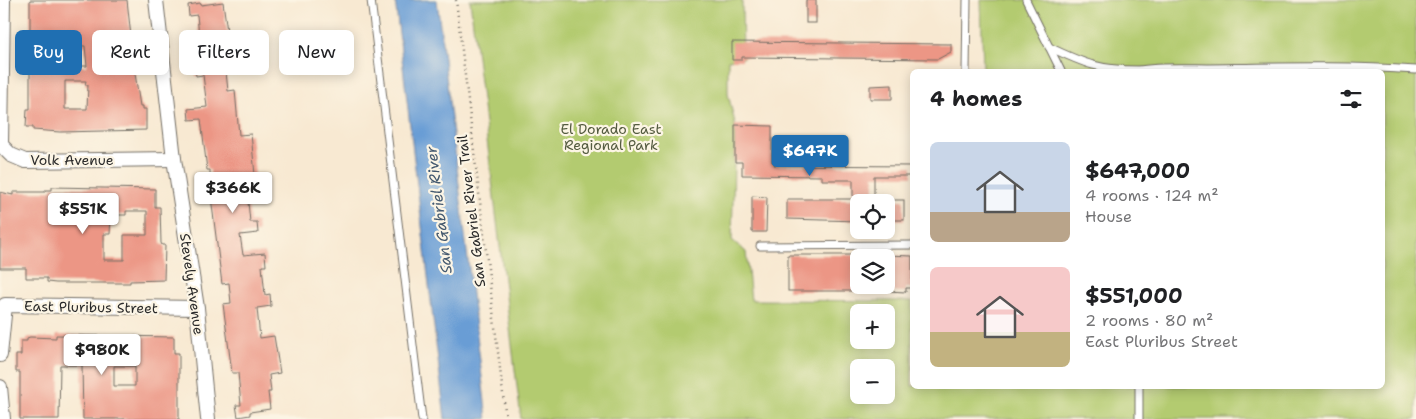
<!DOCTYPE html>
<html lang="en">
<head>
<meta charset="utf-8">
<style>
	:root { --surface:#fff; --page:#f6f6f6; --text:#202124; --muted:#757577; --accent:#1f6fb2 }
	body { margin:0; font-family:"Shantell Sans",sans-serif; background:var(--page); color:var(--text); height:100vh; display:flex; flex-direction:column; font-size:19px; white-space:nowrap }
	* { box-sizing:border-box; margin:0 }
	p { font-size:16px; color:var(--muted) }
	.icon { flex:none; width:28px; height:28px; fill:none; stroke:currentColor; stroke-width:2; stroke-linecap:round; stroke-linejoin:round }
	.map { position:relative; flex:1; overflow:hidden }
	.sheet { position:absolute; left:910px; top:69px; width:475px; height:320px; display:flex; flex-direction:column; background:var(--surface); border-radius:8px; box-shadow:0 2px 12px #0003 }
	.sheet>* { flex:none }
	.hud { position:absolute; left:15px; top:30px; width:475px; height:45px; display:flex; gap:10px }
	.buttons { position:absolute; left:850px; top:194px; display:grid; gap:10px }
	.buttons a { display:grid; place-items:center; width:45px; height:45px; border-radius:8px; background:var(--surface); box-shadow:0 2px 12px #0003; font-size:25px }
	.price { position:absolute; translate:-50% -42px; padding:0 11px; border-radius:5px; background:#fff; color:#222; font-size:16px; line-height:32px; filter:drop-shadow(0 1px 2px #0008) }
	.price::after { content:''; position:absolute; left:50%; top:30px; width:15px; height:11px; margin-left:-8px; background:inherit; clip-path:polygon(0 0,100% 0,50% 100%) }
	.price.on { background:var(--accent); color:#fff }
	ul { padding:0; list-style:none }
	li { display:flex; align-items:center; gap:15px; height:125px; padding:0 20px }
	li span { display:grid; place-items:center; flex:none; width:140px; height:100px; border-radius:8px; color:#555 }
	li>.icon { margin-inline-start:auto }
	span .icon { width:60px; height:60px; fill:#fffc; stroke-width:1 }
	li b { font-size:21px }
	h2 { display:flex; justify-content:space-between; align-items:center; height:60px; padding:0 20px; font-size:21px }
	.pill { padding:0 18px; border-radius:8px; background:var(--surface); box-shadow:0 2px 12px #0003; font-size:18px; line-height:45px }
	.pill.on { background:var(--accent); color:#fff }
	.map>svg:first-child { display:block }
</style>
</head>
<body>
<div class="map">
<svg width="1416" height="419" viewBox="0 0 1416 419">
	<rect width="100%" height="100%" fill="#fcf5e5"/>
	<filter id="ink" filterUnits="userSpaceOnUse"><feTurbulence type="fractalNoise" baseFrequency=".02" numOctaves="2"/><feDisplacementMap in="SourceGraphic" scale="10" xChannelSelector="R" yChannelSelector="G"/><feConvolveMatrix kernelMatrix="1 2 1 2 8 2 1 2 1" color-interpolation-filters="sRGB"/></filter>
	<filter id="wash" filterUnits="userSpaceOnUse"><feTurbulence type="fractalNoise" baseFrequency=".0096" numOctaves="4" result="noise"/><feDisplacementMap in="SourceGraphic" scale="20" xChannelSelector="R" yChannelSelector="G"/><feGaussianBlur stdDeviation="1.12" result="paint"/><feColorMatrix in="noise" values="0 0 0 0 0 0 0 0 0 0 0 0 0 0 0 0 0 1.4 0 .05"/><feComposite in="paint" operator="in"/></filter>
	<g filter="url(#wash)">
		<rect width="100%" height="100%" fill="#f8e9d2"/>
		<path fill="#b3cb70" stroke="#6f7b4e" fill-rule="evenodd" d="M470,0H742L743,58L728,60V94L735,123L732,240L746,252L751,300L912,301V386H1382V71H983L981,0H1416V419H521ZM859,312H886V340H859ZM859,368H886V395H859Z"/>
		<polygon fill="#699dd5" stroke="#4a6480" points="395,0 437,0 487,419 445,419"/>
		<g id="blocks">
			<g fill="#ec9685" fill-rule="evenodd">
				<path d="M30,0H127L132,46L123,47L126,68L134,67L140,106H143V109H146V130L60,132L33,130V127H26L27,109H30ZM61,45L85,46L87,66H61ZM65,81H86L85,85H88L87,109H65Z"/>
				<rect x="806" y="0" width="10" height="23"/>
				<polygon points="223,2 227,31 229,30 231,50 222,51 224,73 226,72 228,91 235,90 239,135 251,134 255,175 249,176 253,201 248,202 250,222 257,222 258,233 240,235 243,255 265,253 266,266 262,266 265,295 270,294 271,306 257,308 260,338 274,336 280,373 269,375 271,392 268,392 270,409 250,412 250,415 238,417 236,405 241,405 238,373 232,373 223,304 231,303 229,283 222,284 211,197 223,195 220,175 210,176 210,170 207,170 201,119 189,120 188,109 207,107 203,75 196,76 194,64 193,48 200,47 197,15 189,16 188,5 200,3 201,5"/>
				<polygon points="732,42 951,44 951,52 938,59 742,57 742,60 732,60"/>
				<polygon points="892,85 892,99 870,99 870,86"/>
				<polygon points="735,125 772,126 772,162 775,162 774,165 912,166 912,176 874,176 874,202 859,202 859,221 787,219 787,199 853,199 853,180 822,180 822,176 742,175 742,162 735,162"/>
				<path d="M52,187L155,189V207H160L161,243L162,245H165L164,280L130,281V283H56L47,282V278H26V268H0V192L13,195V192H45V190H52ZM126,211H147V235H124V260H104V234H110L111,215H126Z"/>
				<polygon points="752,196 767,197 766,232 752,232"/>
				<rect x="886" y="200" width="18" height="20"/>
				<rect x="788" y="255" width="71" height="36"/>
				<polygon points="886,255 912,256 912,288 906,288 906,292 886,291"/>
				<path d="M56,335L174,337V353H179V419H83L82,365H60L59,419H20V372H16V355H21V341H27V338L30,337L56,338ZM114,366H135V386H114Z"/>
			</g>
		</g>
	</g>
	<g filter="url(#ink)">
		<use href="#blocks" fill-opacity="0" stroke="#736e65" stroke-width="1"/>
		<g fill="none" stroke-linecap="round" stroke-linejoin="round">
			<defs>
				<g id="lane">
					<polyline points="371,0 422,419"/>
					<polyline points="1026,0 1061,71"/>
					<path d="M1049,47C1085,64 1099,70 1139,70"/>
					<polyline points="966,71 967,0"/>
					<path d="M1136,71C1149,66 1192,68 1209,68C1278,67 1347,65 1416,70"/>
					<polyline points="760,246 912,245"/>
					<polyline points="1139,419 1139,386"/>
				</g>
				<g id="street">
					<polyline points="3,0 1,145 11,155 25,161 174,159"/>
					<polyline points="156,0 174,159 197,308 208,419"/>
					<polyline points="0,355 5,305 197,308"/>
					<polyline points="0,387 3,419"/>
				</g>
			</defs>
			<use href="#lane" stroke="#736e65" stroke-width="9"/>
			<use href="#street" stroke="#736e65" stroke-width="16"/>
			<polyline stroke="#736e65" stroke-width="2.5" stroke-dasharray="1 4" stroke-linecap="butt" points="456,0 506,419"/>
			<use href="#lane" stroke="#fff" stroke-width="7"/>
			<use href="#street" stroke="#fff" stroke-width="14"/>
		</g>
	</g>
	<g text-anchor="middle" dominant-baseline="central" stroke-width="4.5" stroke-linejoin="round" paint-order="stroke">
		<g font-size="14" fill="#545b40" stroke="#fcf5e5">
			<text x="611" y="129">El Dorado East<tspan x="611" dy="16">Regional Park</tspan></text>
		</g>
		<g font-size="14" fill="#2b2b2b" stroke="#fcf5e5">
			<text x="72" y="160">Volk Avenue</text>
			<text transform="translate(471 211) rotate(-97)">San Gabriel River Trail</text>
			<text transform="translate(192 284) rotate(82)">Stevely Avenue</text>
			<text transform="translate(91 307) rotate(1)">East Pluribus Street</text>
		</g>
		<g font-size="15" font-style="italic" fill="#44596f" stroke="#fcf5e5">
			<text transform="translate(439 210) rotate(-97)">San Gabriel River</text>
		</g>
	</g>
</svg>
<div class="buttons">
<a><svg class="icon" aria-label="locate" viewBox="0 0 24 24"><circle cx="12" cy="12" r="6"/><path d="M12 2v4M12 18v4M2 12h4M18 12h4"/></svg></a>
<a><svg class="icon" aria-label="layers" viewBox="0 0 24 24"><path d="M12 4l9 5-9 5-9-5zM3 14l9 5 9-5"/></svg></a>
<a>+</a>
<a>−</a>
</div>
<b class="price on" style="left:810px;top:177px">$647K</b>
<b class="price" style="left:233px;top:214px">$366K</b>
<b class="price" style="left:83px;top:235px">$551K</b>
<b class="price" style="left:102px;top:376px">$980K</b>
<div class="hud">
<a class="pill on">Buy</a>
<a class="pill">Rent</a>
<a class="pill">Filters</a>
<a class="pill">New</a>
</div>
<section class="sheet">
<h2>4 homes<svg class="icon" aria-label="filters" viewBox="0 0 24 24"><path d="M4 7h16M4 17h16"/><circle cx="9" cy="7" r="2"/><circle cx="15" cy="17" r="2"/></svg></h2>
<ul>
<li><span style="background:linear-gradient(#c9d6e8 70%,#b9a48a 0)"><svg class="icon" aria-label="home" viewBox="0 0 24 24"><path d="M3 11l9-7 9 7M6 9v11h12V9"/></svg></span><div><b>$647,000</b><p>4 rooms · 124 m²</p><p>House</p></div></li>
<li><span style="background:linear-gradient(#f6c9c9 65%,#c2b280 0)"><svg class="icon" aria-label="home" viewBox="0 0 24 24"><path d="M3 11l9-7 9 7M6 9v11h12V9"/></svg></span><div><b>$551,000</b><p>2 rooms · 80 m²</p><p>East Pluribus Street</p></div></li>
</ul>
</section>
</div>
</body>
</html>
